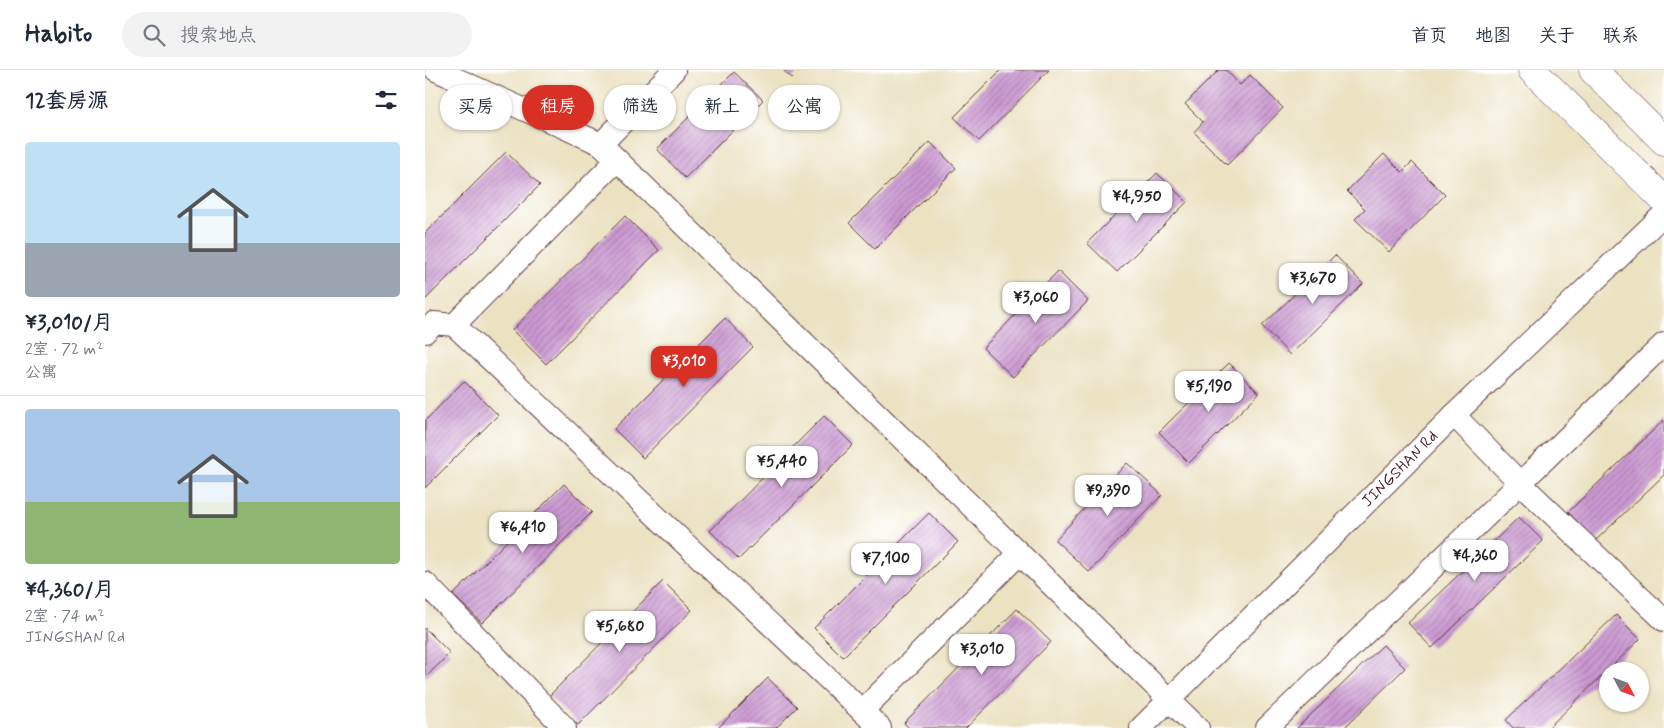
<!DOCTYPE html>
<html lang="zh">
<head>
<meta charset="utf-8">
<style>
	:root { --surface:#fff; --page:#f2f2f3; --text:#1f2937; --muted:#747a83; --line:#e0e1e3; --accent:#d93025 }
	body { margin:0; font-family:Mynerve,"LXGW WenKai TC",sans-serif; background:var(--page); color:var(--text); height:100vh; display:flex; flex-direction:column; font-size:19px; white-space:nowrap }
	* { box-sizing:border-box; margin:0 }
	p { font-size:16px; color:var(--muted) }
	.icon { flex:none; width:28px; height:28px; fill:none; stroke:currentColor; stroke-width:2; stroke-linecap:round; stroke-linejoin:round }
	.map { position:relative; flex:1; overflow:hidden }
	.sheet { display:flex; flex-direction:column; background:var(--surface); width:425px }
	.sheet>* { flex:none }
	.top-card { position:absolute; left:15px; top:15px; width:475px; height:45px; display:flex; gap:10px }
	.needle { width:32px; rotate:131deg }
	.controls { position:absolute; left:1174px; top:592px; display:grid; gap:10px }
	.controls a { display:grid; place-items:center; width:50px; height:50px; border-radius:50%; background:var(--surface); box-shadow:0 1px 4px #0004; font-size:25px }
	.price { position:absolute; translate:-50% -42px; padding:0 11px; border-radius:10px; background:#fff; color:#222; font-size:16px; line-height:32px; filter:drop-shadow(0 1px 2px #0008) }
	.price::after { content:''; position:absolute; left:50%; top:30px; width:15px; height:11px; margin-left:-8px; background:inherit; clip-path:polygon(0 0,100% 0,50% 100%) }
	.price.selected { background:var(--accent); color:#fff }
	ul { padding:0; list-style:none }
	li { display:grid; align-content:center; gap:10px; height:265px; padding:0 25px }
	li+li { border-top:1px solid var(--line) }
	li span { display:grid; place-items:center; height:155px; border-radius:5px; color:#555 }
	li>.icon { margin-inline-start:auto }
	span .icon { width:90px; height:90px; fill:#fffc; stroke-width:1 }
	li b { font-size:21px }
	h2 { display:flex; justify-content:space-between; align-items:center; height:60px; padding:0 25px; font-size:21px }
	.chip { padding:0 18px; border-radius:22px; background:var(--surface); box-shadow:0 1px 4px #0004; font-size:18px; line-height:45px }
	.chip.selected { background:var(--accent); color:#fff }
	header { display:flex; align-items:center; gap:30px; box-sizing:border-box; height:70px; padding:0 25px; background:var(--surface); border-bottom:1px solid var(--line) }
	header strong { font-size:24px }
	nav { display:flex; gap:28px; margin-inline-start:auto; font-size:18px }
	.search { width:350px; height:45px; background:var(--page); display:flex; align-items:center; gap:12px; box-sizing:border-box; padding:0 18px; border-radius:28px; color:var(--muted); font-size:19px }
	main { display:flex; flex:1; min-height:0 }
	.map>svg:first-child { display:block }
</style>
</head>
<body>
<header>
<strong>Habito</strong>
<div class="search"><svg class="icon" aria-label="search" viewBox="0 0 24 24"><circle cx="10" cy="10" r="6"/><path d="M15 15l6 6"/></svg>搜索地点</div>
<nav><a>首页</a><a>地图</a><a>关于</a><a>联系</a></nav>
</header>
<main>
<section class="sheet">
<h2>12套房源<svg class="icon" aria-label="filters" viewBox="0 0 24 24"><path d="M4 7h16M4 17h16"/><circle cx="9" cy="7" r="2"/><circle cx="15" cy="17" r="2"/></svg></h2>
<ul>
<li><span style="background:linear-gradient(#bfe0f5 65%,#9aa5b1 0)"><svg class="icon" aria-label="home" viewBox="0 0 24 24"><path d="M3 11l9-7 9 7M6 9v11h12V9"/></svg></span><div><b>¥3,010/月</b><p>2室 · 72 m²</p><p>公寓</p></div></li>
<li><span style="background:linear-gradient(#a9c7e8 60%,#8fb573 0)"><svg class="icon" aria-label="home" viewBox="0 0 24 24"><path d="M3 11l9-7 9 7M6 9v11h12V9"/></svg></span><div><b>¥4,360/月</b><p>2室 · 74 m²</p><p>JINGSHAN Rd</p></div></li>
</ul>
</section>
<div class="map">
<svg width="1239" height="658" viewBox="0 0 1239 658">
	<defs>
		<pattern id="building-hatch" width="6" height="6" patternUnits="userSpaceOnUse" patternTransform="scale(1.25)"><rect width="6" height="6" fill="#cb99d2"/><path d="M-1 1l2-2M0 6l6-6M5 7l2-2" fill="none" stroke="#a77cab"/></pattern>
	</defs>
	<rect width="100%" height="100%" fill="#fff"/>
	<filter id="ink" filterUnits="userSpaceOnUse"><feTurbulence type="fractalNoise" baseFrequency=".02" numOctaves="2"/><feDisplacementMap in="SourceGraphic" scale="10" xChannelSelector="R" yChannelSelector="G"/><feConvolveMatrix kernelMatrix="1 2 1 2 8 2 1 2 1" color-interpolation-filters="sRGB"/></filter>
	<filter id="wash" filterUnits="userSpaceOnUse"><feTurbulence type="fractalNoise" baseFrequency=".0096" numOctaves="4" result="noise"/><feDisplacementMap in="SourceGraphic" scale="20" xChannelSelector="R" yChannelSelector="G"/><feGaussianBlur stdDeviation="1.12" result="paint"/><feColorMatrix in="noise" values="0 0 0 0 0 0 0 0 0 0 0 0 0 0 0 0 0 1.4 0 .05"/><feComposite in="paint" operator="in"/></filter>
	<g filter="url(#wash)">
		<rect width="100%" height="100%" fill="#ebe2c2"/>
		<g id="blocks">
			<g fill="url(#building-hatch)">
				<polygon points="358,0 375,0 367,8"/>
				<polygon points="576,0 624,0 554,71 529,47"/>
				<polygon points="794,0 801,0 815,15 825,5 858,38 802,95 769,62 778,52 760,34"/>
				<polygon points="309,2 338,30 260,108 232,79"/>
				<polygon points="505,72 531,98 450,179 424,153"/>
				<polygon points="81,82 115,115 1,229 0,228 0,163"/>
				<polygon points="959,84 977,102 987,92 1020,125 964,182 930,149 940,139 922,121"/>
				<polygon points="732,103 762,132 692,202 662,173"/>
				<polygon points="200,146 234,180 121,294 87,260"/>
				<polygon points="910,185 938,214 865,285 837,256"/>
				<polygon points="633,201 663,231 588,307 558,278"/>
				<polygon points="300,248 328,277 218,388 189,359"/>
				<polygon points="804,293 834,323 764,393 734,362"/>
				<polygon points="39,311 73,345 0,418 0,351"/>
				<polygon points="399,346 428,375 314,489 285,461"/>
				<polygon points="1239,350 1239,405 1170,471 1143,442"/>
				<polygon points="702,393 737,425 664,502 630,470"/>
				<polygon points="139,414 167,442 57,553 28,525"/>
				<polygon points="504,443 533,472 418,587 389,558"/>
				<polygon points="1094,447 1118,471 1007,578 983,553"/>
				<polygon points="238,511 267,540 153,655 124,626"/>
				<polygon points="592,539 626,572 541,658 484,658 479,653"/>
				<polygon points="1191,545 1215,569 1123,658 1088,658 1081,650"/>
				<polygon points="0,558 25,583 0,608"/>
				<polygon points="958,575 980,598 919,658 872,658"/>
				<polygon points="343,608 372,637 351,658 293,658"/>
			</g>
		</g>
	</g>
	<g filter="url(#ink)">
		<use href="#blocks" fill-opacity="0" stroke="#623c42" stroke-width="1"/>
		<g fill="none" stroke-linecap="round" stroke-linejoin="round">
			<defs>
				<g id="minor">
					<polyline points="11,0 176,74 773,658"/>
					<polyline points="176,74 249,0"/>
					<polyline points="191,91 29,255 455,658"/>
					<polyline points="0,262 9,253 29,255"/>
					<polyline points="1029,345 1095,413 1239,550"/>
					<polyline points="0,513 140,658"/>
					<polyline points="437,641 594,484"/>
					<polyline points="716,658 1029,345 1239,144"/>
					<polyline points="842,658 1239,274"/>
				</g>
				<g id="major">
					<polyline points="1107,0 1239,130"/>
					<polyline points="1168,0 1239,71"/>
				</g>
			</defs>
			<use href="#minor" stroke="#623c42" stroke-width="24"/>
			<use href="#major" stroke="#623c42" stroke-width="29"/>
			<use href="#minor" stroke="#fff" stroke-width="22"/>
			<use href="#major" stroke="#fff" stroke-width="28"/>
		</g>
	</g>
	<g text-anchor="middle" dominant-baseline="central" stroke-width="4" stroke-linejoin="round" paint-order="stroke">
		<g font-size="16" fill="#4a1f2b" stroke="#fff">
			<text transform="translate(975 399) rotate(-45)">JINGSHAN Rd</text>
		</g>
	</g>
</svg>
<div class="controls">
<a><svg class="needle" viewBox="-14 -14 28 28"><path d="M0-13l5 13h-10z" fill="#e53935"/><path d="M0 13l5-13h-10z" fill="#747a83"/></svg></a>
</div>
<b class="price" style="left:712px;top:153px">¥4,950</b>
<b class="price" style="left:888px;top:235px">¥3,670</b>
<b class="price" style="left:611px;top:254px">¥3,060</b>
<b class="price selected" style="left:259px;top:318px">¥3,010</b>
<b class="price" style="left:784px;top:343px">¥5,190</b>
<b class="price" style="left:357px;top:418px">¥5,440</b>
<b class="price" style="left:683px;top:447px">¥9,390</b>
<b class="price" style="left:98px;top:484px">¥6,410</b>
<b class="price" style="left:1050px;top:512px">¥4,360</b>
<b class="price" style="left:461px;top:515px">¥7,100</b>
<b class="price" style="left:195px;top:583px">¥5,680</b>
<b class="price" style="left:557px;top:606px">¥3,010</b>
<div class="top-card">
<a class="chip">买房</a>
<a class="chip selected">租房</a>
<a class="chip">筛选</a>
<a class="chip">新上</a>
<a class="chip">公寓</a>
</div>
</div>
</main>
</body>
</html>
